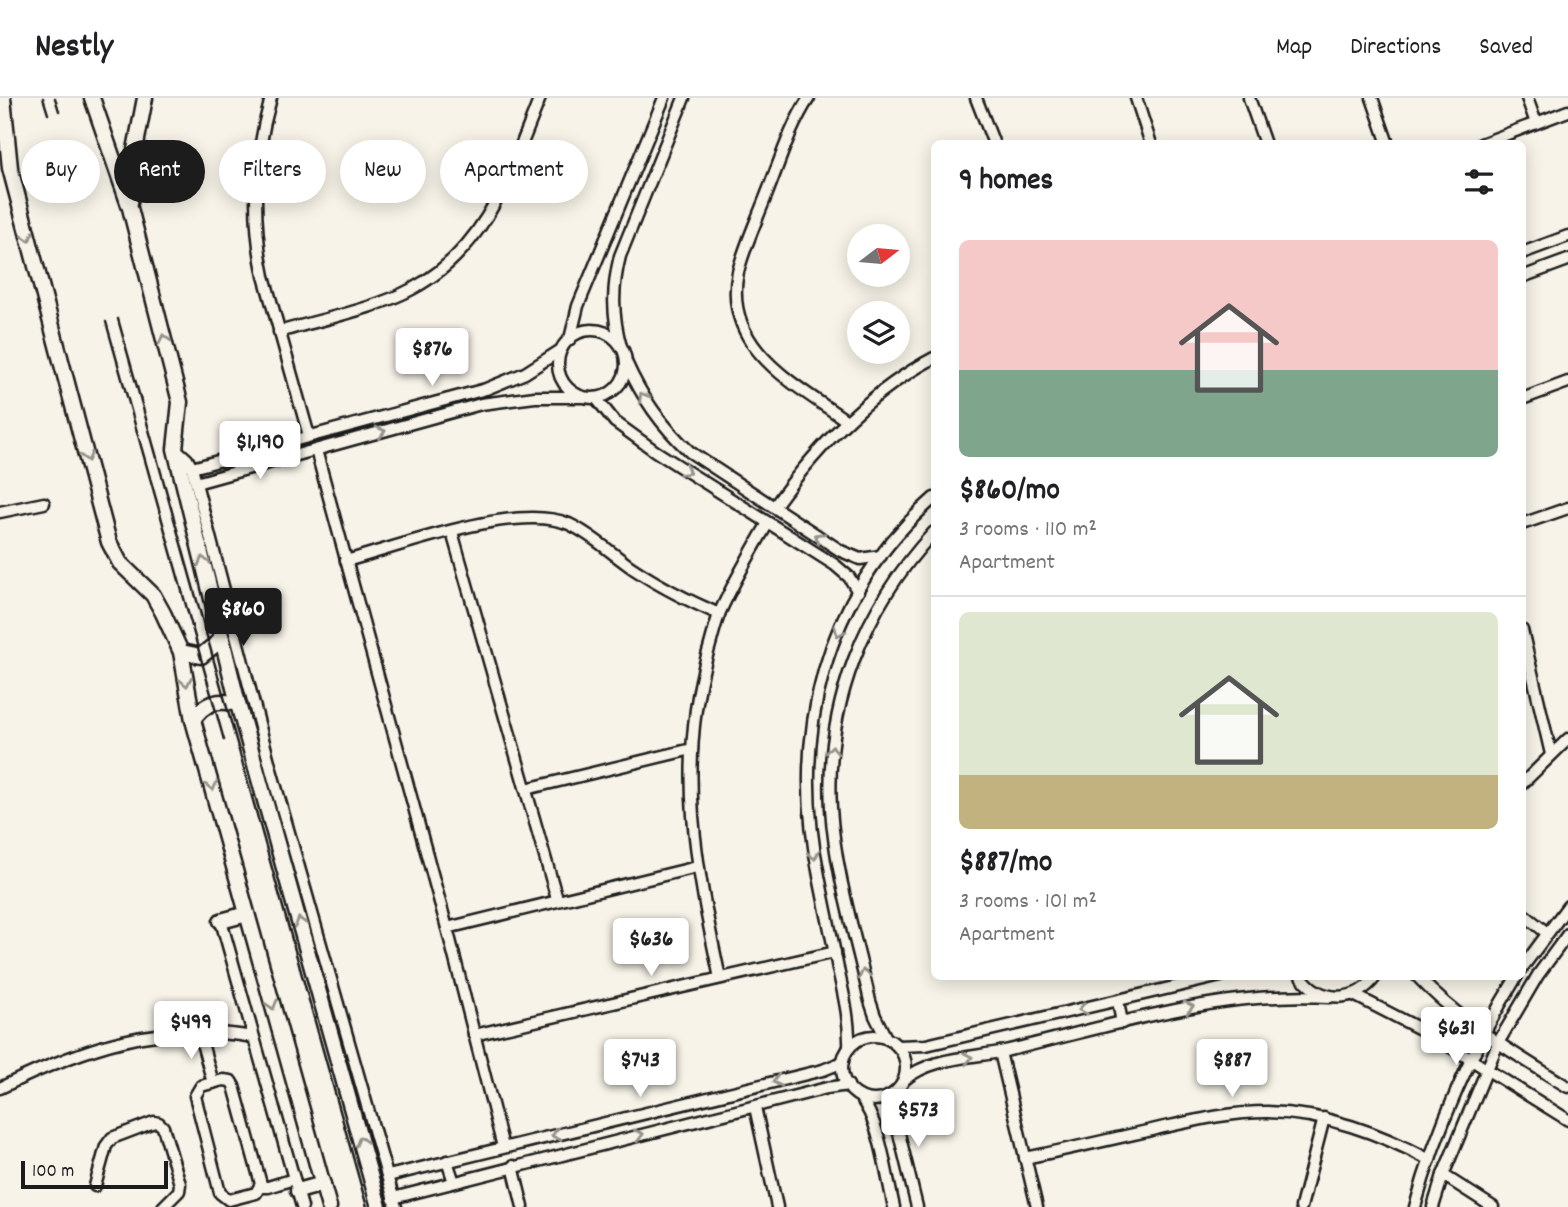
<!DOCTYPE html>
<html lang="en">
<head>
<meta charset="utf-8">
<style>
	:root { --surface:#fff; --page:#f6f6f6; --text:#202124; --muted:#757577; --line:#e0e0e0; --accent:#1c1c1c }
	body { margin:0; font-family:Dekko,sans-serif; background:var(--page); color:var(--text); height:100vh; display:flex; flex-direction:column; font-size:26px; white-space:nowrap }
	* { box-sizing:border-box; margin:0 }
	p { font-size:23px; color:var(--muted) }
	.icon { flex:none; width:38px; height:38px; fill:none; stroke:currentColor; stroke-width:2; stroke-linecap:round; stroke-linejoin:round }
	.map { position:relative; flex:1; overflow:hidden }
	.sheet { position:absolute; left:931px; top:42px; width:595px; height:840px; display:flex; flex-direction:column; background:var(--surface); border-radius:10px; box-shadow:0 4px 18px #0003 }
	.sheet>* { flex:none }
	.guide { position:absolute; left:21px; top:42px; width:665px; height:63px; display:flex; gap:14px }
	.needle { width:46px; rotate:74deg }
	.tools { position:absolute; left:847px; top:126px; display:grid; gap:14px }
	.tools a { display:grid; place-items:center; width:63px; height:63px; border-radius:50%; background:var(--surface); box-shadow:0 4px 18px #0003; font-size:35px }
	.scale { position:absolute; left:21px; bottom:18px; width:147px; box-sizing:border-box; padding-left:7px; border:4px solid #1c1c1c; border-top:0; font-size:19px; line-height:24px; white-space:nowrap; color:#1c1c1c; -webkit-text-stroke:5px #f7f3e8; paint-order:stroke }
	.price { position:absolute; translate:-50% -60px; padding:0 16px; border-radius:7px; background:#fff; color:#222; font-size:23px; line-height:46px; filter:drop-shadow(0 2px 4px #0008) }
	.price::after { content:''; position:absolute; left:50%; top:42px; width:21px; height:16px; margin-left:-10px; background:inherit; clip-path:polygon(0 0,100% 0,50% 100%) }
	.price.active { background:var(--accent); color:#fff }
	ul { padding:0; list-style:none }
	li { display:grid; align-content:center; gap:14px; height:371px; padding:0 28px }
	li+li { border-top:2px solid var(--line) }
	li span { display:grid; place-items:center; height:217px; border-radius:10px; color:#555 }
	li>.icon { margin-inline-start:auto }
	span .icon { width:126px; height:126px; fill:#fffc; stroke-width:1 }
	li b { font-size:30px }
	h2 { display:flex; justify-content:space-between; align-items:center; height:84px; padding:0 28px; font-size:30px }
	.pill { padding:0 24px; border-radius:32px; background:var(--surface); box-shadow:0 4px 18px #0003; font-size:24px; line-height:63px }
	.pill.active { background:var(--accent); color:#fff }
	header { display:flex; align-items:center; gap:42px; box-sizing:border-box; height:98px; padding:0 35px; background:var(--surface); border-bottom:2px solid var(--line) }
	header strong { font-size:33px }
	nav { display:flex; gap:38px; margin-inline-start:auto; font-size:24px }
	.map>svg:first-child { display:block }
</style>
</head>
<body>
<header>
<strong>Nestly</strong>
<nav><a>Map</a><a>Directions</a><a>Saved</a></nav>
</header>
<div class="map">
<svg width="1568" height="1109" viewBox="0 0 1568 1109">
	<rect width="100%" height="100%" fill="#f7f3e8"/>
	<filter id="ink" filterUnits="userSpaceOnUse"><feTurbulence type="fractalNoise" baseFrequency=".0143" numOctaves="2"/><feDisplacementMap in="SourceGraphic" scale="14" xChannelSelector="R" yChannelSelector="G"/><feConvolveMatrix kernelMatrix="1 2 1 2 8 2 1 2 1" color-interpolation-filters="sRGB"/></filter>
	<g filter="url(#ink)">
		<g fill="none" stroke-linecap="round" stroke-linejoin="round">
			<defs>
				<g id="street">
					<path d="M271,0C254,59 251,117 264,178L309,338"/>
					<path d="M809,0C789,30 778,69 764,103C755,126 744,150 738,174C722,250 795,286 847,323"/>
					<polyline points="976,0 994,46"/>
					<polyline points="1136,0 1151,46"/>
					<polyline points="1249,0 1265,46"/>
					<polyline points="1372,0 1388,46"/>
					<polyline points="1527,0 1536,25"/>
					<polyline points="1481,46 1568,13"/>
					<polyline points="1522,155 1568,138"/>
					<polyline points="1522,179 1568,162"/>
					<circle cx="592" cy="266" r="34"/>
					<path d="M279,234C321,221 373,212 412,191C487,151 510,74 540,0"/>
					<polyline points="570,241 578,208 664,0"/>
					<path d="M621,249C612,217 612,190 620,158L684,0"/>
					<path d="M626,264C642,300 661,327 690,354L841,453L860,461L881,458"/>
					<polyline points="596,300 615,324 655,353 835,467 849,479 858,494"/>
					<polyline points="1522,301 1568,284"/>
					<polyline points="177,352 187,361 192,370 272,675 396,1109"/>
					<polyline points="316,352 447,830 503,1049"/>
					<polyline points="192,370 486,291 525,275 561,252"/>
					<polyline points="196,385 481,306 535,299 582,299"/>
					<path d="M774,409C817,349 869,294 934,260"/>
					<polyline points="0,414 44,405"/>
					<polyline points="1522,426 1568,410"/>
					<polyline points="452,434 557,801"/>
					<path d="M346,463C401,448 517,404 569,426C593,437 613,457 634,471C661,489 689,503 719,516"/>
					<polyline points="1522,532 1551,656"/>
					<polyline points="1522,686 1568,641"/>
					<polyline points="526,691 692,651"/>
					<polyline points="1522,815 1547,835"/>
					<polyline points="221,823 302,1109"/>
					<polyline points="447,830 697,769"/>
					<polyline points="1522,870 1568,808"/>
					<path d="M1301,878C1320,905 1356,906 1376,878"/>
					<path d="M1417,878C1460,924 1515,956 1568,989"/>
					<path d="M720,880C696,769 676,667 708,554C712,541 715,526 720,514C734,483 751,454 768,425"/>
					<polyline points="1354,897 1430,936 1568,1022"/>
					<polyline points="1118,903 1122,925"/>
					<polyline points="199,934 213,985"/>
					<polyline points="474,937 835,854"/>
					<circle cx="874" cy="970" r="32"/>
					<path d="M886,940L875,918L870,903C856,840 835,775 831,710C825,607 864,509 934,434"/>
					<polyline points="898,948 926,947 1221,878"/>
					<path d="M849,950C850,923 844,898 838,871C832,840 825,809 819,778C790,637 823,497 934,400"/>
					<polyline points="1000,954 1037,1109"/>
					<polygon points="223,982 231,983 234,988 261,1086 256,1095 229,1102 220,1095 195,998 201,988"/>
					<path d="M904,982C931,959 972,960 1005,953C1112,928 1219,892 1329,899"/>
					<path d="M0,990C85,949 157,923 253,939"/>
					<polyline points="897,993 894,1015 917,1109"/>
					<path d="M860,999C881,1026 886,1076 894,1109"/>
					<polyline points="755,1009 777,1109"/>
					<path d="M1025,1060C1069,1051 1112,1041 1156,1031C1193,1023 1229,1014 1267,1014C1326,1015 1379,1035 1430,1062"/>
					<polyline points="447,1063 454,1084"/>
					<polyline points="513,1068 523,1109"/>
					<polyline points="1443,1077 1493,1109"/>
					<polyline points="388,1078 823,972 843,964"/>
					<polyline points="95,1088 106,1048 112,1040 154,1024 159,1025 163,1029 180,1086 179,1093 163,1109"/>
					<polyline points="261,1089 268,1089 294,1081"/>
					<polyline points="393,1100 827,990 848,987"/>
					<polyline points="1301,1109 1324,1020"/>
					<path d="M1415,1109C1436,1031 1474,947 1517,878"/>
					<polyline points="1433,1109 1443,1077 1498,945 1538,877 1568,836"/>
				</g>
				<g id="secondary">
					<polyline points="3,0 10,70 109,444 120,465 153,497 163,515 181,554 193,622 329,1109"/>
					<polyline points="92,0 130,110 180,304 175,351 238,606 379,1109"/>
					<polyline points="130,105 134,57 145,0"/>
					<polyline points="181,554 201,558 222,541"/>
					<path d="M193,622C204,604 219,601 238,606"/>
					<polyline points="221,823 247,816"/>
					<polyline points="298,1093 323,1086"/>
				</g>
			</defs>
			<use href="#street" stroke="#1c1c1c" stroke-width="15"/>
			<use href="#secondary" stroke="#1c1c1c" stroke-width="19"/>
			<use href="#street" stroke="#f7f3e8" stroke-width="10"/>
			<use href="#secondary" stroke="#f7f3e8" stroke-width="14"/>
			<g stroke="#1c1c1c" stroke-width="2.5">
				<polyline points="43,0 48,16"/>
				<polyline points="55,0 59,13"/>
				<polyline points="118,221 367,1109"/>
				<polyline points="106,224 224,642"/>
			</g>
		</g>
		<defs><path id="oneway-chevron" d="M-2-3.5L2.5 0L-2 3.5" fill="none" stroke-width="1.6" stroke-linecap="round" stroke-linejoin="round" transform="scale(1.75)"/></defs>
		<g stroke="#94928c">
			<use href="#oneway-chevron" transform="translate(28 139) rotate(75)"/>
			<use href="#oneway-chevron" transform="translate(164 241) rotate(-105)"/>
			<use href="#oneway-chevron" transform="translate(643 299) rotate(-121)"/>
			<use href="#oneway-chevron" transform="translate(381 334) rotate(-15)"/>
			<use href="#oneway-chevron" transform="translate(87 359) rotate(75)"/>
			<use href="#oneway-chevron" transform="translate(686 373) rotate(32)"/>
			<use href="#oneway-chevron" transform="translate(819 439) rotate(-147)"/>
			<use href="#oneway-chevron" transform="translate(203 463) rotate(-104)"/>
			<use href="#oneway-chevron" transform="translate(839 534) rotate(113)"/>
			<use href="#oneway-chevron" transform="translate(186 584) rotate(79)"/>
			<use href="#oneway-chevron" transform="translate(832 652) rotate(-85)"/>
			<use href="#oneway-chevron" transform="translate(212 688) rotate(75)"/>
			<use href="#oneway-chevron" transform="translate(814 757) rotate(79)"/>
			<use href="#oneway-chevron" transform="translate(300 824) rotate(-106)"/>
			<use href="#oneway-chevron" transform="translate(864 876) rotate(-103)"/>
			<use href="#oneway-chevron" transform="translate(272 907) rotate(74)"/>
			<use href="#oneway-chevron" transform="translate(1189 909) rotate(-13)"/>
			<use href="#oneway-chevron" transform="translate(1083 911) rotate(167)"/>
			<use href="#oneway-chevron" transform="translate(968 960) rotate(-11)"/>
			<use href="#oneway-chevron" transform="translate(777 983) rotate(166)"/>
			<use href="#oneway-chevron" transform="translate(556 1037) rotate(166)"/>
			<use href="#oneway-chevron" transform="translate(639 1037) rotate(-14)"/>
			<use href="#oneway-chevron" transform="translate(361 1043) rotate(-106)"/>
		</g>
	</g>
</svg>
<div class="tools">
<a><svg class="needle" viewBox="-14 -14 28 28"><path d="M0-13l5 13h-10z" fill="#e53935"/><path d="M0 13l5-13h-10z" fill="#757577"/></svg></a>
<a><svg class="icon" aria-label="layers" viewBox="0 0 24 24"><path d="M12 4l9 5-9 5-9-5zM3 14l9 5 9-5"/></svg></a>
</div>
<div class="scale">100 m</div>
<b class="price" style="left:432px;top:290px">$876</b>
<b class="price" style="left:260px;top:383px">$1,190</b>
<b class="price active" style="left:243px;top:550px">$860</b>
<b class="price" style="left:651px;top:880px">$636</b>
<b class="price" style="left:191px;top:963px">$499</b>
<b class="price" style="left:1456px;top:969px">$631</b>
<b class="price" style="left:640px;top:1001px">$743</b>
<b class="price" style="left:1232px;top:1001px">$887</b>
<b class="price" style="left:918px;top:1051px">$573</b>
<div class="guide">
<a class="pill">Buy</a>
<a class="pill active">Rent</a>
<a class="pill">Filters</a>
<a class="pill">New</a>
<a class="pill">Apartment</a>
</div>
<section class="sheet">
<h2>9 homes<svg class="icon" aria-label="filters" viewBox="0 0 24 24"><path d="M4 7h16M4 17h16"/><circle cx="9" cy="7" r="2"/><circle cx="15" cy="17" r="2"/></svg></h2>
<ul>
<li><span style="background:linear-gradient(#f6c9c9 60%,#7fa58c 0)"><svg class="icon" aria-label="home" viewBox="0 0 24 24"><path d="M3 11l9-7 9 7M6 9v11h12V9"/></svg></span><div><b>$860/mo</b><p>3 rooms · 110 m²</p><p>Apartment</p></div></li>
<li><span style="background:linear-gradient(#dfe7d0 75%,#c2b280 0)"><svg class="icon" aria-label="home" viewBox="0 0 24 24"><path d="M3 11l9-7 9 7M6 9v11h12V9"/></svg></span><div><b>$887/mo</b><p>3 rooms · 101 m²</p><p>Apartment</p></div></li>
</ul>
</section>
</div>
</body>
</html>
